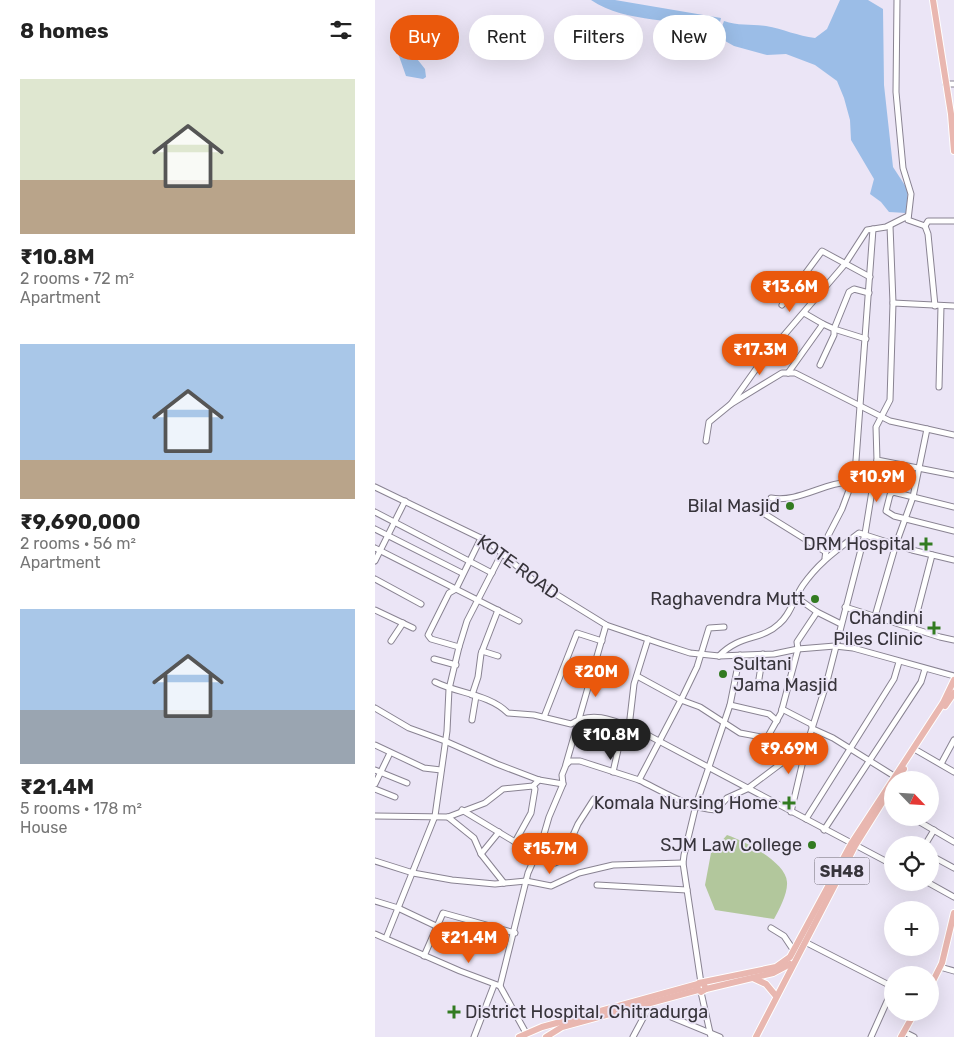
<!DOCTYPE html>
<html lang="en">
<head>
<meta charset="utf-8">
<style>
	:root { --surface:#fff; --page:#f2f2f2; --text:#222; --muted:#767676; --accent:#ea580c }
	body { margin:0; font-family:Rubik,sans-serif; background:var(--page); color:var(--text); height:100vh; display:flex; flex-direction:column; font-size:19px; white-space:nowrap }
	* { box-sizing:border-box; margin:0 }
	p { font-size:16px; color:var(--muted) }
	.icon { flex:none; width:28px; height:28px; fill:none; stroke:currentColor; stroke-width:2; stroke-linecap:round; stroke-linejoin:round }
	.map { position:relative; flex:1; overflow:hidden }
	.side { display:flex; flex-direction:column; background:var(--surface); width:375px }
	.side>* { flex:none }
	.guide { position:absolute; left:15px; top:15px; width:475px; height:45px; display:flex; gap:10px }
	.needle { width:32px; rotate:115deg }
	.buttons { position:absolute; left:509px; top:771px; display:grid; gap:10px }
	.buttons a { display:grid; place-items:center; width:55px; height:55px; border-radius:50%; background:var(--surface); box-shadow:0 5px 20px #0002; font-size:25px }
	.price { position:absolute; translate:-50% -42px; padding:0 11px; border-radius:18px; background:var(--accent); color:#fff; font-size:16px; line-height:32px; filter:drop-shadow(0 1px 2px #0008) }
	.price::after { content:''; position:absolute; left:50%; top:30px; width:15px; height:11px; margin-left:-8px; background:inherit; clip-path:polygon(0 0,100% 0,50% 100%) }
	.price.on { background:#222; color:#fff }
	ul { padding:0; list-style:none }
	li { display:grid; align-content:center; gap:10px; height:265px; padding:0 20px }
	li span { display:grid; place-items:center; height:155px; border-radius:0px; color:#555 }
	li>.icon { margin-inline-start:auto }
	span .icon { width:90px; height:90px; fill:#fffc; stroke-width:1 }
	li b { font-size:21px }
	h2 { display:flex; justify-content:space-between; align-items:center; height:60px; padding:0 20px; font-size:21px }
	.pill { padding:0 18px; border-radius:22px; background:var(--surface); box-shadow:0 5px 20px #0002; font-size:18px; line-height:45px }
	.pill.on { background:var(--accent); color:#fff }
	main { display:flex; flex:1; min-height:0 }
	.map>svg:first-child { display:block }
</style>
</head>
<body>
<main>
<section class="side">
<h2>8 homes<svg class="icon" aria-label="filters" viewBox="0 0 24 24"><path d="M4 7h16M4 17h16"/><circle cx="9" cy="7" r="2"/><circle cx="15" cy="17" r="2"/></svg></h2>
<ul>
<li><span style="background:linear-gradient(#dfe7d0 65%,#b9a48a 0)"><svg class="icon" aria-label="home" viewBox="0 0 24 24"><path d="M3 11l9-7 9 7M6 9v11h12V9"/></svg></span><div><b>₹10.8M</b><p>2 rooms · 72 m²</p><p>Apartment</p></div></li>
<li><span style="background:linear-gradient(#a9c7e8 75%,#b9a48a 0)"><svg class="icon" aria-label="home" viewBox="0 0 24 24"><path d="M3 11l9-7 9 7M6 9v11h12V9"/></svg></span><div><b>₹9,690,000</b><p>2 rooms · 56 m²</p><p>Apartment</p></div></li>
<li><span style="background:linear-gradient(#a9c7e8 65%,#9aa5b1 0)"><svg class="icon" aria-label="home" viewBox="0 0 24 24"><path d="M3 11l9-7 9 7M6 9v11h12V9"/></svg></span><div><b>₹21.4M</b><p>5 rooms · 178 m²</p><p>House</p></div></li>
</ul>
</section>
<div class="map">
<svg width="579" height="1037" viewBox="0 0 579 1037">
	<rect width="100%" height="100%" fill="#ebe5f6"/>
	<path fill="#b2c79c" d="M352,835C369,841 411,862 412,882C413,893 404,910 399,919L340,910L330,885L336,853Z"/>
	<g fill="#9bbde7">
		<path d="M216,0H240L346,18L342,35C303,15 252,25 216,0Z"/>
		<path d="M465,0H493L508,9L509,85L518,167L533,190L531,213L514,212L506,202L495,194L499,179L476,140L475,120L469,98L462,81L440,65L411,54L392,55L359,46L343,37L349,21C363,26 376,24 391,26C408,29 423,36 440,38L452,29Z"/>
		<polygon points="24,30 31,34 35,50 50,69 51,77 48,79 31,76 17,36 17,32"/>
	</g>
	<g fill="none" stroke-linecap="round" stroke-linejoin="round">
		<defs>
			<g id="minor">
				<polyline points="522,0 521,92 528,168 536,194 533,220 550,226 553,234 560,306"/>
				<polyline points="571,84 579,84"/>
				<polyline points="515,226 518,303"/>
				<polyline points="550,226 553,221 579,221"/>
				<polyline points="407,305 447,251 495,277"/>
				<polyline points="579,306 518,303 515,400 501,427 502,460 579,475"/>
				<polyline points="429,313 448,324"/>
				<polyline points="491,339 459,329 474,292 479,289 494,293"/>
				<polyline points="413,373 448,324 459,329 459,335 445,365"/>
				<polyline points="564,387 566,306"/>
				<polyline points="356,404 407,373 420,373 515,421 552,429 538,497 521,544 500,616"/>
				<polyline points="552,429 579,435"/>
				<polyline points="331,441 334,422 356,404 386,362 470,264 492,230 511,227 533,216"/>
				<polyline points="0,487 114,542 158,580 231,625 287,644 315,653 344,656 399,654 423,649 460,646 478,648 579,676"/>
				<path d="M396,498C425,503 450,481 479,482"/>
				<polyline points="579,507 518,492 515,495 511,511 519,516 579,531"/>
				<polyline points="0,512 117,573"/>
				<polyline points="388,513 451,552"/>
				<polyline points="0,529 87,573"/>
				<polyline points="0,548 144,621"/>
				<polyline points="450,558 453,536 467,509 480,474 498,229"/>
				<polyline points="0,561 30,501"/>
				<polyline points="0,579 46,604"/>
				<polyline points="421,597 442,612 466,624"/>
				<polyline points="470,607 565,637 579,640"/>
				<polyline points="0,610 38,628"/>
				<polyline points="538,628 557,555"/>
				<polyline points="16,641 28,623"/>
				<polyline points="84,647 56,639 53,635 74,593 81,589 106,538"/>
				<polyline points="107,651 123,656"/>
				<path d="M344,656C365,634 386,641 404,624C416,614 419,598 428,585C444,562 462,550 484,533L537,550L579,560"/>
				<polyline points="59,659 81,665"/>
				<polyline points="262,676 306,700 322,667 334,628 349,627"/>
				<path d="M60,682C84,694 114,694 133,713L159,715L196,724C219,709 242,722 265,731L518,865"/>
				<polyline points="383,685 388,654"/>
				<polyline points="97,695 103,677 106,654 123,610"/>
				<polyline points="355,705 394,714 402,721"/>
				<polyline points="0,708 34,728 70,741 122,764 164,780 188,784"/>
				<polyline points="407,709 436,724 438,729 458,738 519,776"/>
				<polyline points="169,717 202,633 227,641"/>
				<polyline points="97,720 101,696"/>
				<polyline points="392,738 419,755"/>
				<polyline points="0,745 49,768 66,770"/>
				<polyline points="541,750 579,772"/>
				<polyline points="191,764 231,625"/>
				<polyline points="566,764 579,740"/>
				<polyline points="0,770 32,783"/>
				<polyline points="238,772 243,750 254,727 259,684 273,639"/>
				<path d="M264,780C287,791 315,809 341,810L352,798L372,789L432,744L451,685L490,534L502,460"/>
				<polyline points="0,784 15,753"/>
				<polyline points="0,789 20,797"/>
				<polyline points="509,799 518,805"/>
				<polyline points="87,810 140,842 163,853"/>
				<polyline points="416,812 432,744"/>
				<polyline points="0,816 73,817 110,803 128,789 158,786 164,780"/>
				<polyline points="73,817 99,838 106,854 129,883"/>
				<polyline points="538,818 579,842"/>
				<polyline points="431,819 519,679 524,662"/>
				<polyline points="449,830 546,682 550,669"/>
				<polyline points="140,842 156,813 160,789 158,786"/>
				<polyline points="550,845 559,830"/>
				<polyline points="106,854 124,832"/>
				<polyline points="555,855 579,868"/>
				<polyline points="161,857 180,863 187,860 203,824 219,799"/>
				<polyline points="0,861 38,873 77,880 120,884 151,881 176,886 204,873 238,865 308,863"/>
				<polyline points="552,882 579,897"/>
				<polyline points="222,885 312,890"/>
				<polyline points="0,901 23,908 61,926"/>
				<polyline points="396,928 409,936 419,951"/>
				<polyline points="0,934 85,971 125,986 151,1033"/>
				<polyline points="11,938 60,816 72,731 74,689 84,647 92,621 127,553"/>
				<polyline points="430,942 518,987"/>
				<polyline points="49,956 68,913 140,933"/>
				<polyline points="565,967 579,971"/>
				<polyline points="326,983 308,863 309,855 321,805 355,705 365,655"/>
				<polyline points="125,986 153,873 167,841 174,817 188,784 187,775 191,765 195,761 205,761 264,780 306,700 325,707 365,733 392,738 406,713 423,649 422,642 442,612"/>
				<polyline points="326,992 336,1037"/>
				<polyline points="267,1005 345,1037"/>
				<polyline points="529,1032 539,1037"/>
				<polyline points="99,1037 119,985"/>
				<polyline points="258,1037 274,1007"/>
				<polyline points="496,1037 518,988"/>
			</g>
			<g id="major">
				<polyline points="558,0 576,114 579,151"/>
				<polyline points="570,706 579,693"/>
				<polyline points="522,780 529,769"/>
				<polyline points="378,978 391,984 401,996"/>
				<polyline points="328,983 331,989 326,992 322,988 324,983 401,967 415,957 476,844 568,703 579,680"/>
				<polyline points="555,987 567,963 579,913"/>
				<polyline points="331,989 398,973 415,964"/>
				<polyline points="144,1037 167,1027 323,984"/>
				<polyline points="171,1037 187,1027 323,990"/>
				<polyline points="381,1037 480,846 510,798"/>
				<polyline points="526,1037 540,1012"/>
			</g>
		</defs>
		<use href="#minor" stroke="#898392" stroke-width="7"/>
		<use href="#major" stroke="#fff" stroke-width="8"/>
		<use href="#minor" stroke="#fff" stroke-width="5"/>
		<use href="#major" stroke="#e9b7b0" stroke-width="6"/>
	</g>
	<g fill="#327b21" stroke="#ebe5f6" stroke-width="2">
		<circle cx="415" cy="506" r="5"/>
		<path d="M548.5 536.5h5v5h5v5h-5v5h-5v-5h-5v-5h5z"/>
		<circle cx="440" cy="599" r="5"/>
		<path d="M556.5 620.5h5v5h5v5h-5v5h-5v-5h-5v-5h5z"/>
		<circle cx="348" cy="674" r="5"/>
		<path d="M411.5 795.5h5v5h5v5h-5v5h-5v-5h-5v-5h5z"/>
		<circle cx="437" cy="845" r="5"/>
		<path d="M76.5 1004.5h5v5h5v5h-5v5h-5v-5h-5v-5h5z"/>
	</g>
	<g text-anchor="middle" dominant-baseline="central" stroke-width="4" stroke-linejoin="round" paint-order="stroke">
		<rect fill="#ebe5f6" stroke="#6d6973" stroke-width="1" x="439.5" y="857.5" width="55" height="27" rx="4"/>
		<g font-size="16" font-weight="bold" fill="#37343b">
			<text x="467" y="871">SH48</text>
		</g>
		<g font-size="18" fill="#37343b" stroke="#ebe5f6" text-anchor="end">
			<text x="405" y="506">Bilal Masjid</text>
			<text x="540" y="544">DRM Hospital</text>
			<text x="430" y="599">Raghavendra Mutt</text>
			<text x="548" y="618">Chandini<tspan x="548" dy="21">Piles Clinic</tspan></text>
			<text x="358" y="664" text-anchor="start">Sultani<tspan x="358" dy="21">Jama Masjid</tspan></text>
			<text x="403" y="803">Komala Nursing Home</text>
			<text x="427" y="845">SJM Law College</text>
			<text x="90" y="1012" text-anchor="start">District Hospital, Chitradurga</text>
		</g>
		<g font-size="18" fill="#37343b" stroke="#ebe5f6">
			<text transform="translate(143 567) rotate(36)">KOTE ROAD</text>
		</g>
	</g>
</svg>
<div class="buttons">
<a><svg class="needle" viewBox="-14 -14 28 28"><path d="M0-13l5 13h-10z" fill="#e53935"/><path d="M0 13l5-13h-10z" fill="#767676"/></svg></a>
<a><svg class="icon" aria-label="locate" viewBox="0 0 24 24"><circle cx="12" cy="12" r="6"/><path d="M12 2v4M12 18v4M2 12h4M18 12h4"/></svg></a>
<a>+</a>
<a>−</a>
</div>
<b class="price" style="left:415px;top:313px">₹13.6M</b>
<b class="price" style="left:385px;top:376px">₹17.3M</b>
<b class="price" style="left:502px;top:503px">₹10.9M</b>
<b class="price" style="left:221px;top:698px">₹20M</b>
<b class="price on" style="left:236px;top:761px">₹10.8M</b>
<b class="price" style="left:414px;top:775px">₹9.69M</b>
<b class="price" style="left:175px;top:875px">₹15.7M</b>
<b class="price" style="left:94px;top:964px">₹21.4M</b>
<div class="guide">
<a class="pill on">Buy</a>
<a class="pill">Rent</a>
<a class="pill">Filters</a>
<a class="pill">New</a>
</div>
</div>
</main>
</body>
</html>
